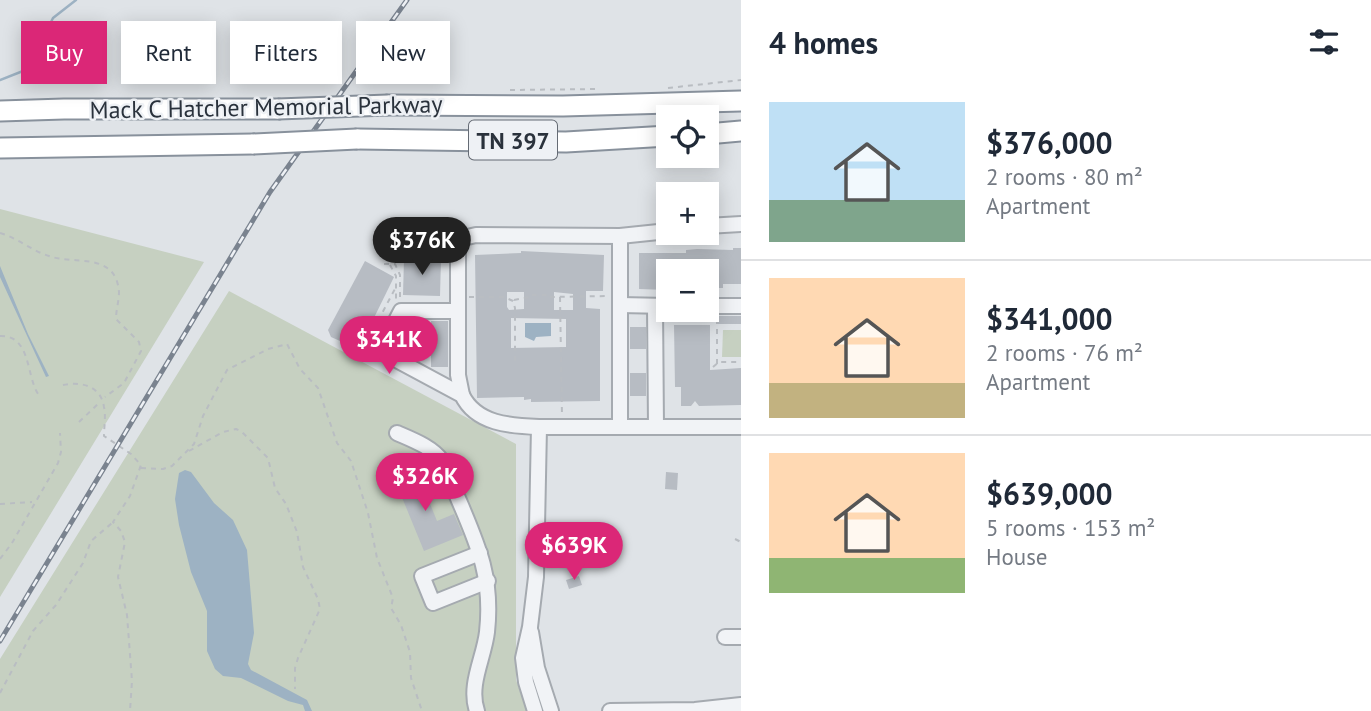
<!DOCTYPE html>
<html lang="en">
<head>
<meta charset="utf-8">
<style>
	:root { --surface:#fff; --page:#f6f6f7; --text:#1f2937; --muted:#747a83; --line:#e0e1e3; --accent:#db2777 }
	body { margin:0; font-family:"PT Sans",sans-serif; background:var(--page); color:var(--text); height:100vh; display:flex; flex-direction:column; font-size:26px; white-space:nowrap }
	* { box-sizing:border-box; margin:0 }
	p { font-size:23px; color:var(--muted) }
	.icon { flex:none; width:38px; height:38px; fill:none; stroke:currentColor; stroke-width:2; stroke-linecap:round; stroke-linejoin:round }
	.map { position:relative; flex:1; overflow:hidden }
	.panel { display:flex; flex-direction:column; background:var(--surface); width:630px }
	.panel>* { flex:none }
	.banner { position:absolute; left:21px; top:21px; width:614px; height:63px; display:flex; gap:14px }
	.buttons { position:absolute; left:656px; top:105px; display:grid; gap:14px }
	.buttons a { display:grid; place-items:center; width:63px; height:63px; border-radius:0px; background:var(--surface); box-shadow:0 4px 18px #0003; font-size:35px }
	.price { position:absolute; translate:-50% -60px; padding:0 16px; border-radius:24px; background:var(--accent); color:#fff; font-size:23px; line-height:46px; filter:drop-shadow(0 2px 4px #0008) }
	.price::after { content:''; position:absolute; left:50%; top:42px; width:21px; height:16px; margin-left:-10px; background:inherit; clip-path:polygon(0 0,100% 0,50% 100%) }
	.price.on { background:#222; color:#fff }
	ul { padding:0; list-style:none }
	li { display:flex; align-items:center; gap:21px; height:175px; padding:0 28px }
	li+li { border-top:2px solid var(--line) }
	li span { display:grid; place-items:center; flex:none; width:196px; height:140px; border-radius:0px; color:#555 }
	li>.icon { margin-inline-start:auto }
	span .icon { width:84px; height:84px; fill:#fffc; stroke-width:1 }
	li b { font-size:30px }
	h2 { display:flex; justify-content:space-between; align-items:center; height:84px; padding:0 28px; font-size:30px }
	.tag { padding:0 24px; border-radius:0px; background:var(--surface); box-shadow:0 4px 18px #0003; font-size:24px; line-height:63px }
	.tag.on { background:var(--accent); color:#fff }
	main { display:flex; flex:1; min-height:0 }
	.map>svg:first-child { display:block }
</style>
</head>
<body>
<main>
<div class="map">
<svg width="741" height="711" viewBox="0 0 741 711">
	<rect width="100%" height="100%" fill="#dfe3e7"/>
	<g fill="#c6d0c1">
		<polygon points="0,209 204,262 0,597"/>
		<polygon points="229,291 516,444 516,680 527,711 0,711 0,659"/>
		<polygon points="723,330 741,330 741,357 722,357"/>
	</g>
	<g fill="#9db2c3">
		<polygon points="0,266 28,334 49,376 46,377 0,277"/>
		<polygon points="525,323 551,323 551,336 536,337 534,341 525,337"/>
		<polygon points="185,470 191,472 214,503 233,520 247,550 254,633 248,664 251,670 307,700 312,711 305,711 303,705 288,701 241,678 223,676 215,669 207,651 207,611 191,572 179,525 175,499 179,473"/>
	</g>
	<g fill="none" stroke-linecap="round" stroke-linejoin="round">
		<polyline stroke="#9db2c3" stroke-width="2.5" points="0,80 28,69 53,18 76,0"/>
	</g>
	<g fill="#b7bcc3" fill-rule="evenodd">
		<polygon points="733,248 741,248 741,284 723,284 723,288 712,288 707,286 707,271 668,271 668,290 639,289 639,253 686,253 686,250 697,249 733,250"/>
		<path d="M521,251L604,255L603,291H586V308L600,309V401L531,402V399L524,400V397L477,398L475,255L521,253ZM507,292H524V309L509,310L507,307ZM554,292L573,294V310H554ZM511,318L566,319V347L511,348Z"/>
		<polygon points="414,258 441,259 440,296 403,295 404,259"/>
		<polygon points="365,261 394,277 369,328 356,348 331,337 328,330"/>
		<polygon points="718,316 741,316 741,324 717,324"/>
		<rect x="431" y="321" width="17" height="46"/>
		<polygon points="674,325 710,325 710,370 741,368 741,405 699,406 695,401 691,406 681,406 681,387 675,387"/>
		<polygon points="404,326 411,329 400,349 394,346"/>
		<rect x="630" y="327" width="16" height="22"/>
		<rect x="630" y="373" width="16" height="23"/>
		<polygon points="416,469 437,521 454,514 463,535 424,551 394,478"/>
		<polygon points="666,472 678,473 677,490 665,489"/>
		<polygon points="579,576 582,585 569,589 566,580"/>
	</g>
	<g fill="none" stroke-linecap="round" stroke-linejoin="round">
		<defs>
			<g id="minor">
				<polyline points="707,226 741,224"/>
				<polyline points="620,305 668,306"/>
				<polyline points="655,306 656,427"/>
				<polyline points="707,306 741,306"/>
				<path d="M458,311H401L380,351L462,395C476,424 510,426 539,427"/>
				<polyline points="462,395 458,375 458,249 463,238 476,235 620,236 668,231"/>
				<polyline points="620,427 620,236"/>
				<path d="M397,433C413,440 432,447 442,461C449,471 453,485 457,496C478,545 493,577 487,632C484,658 468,685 477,711"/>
				<polyline points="480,553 422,576 433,603 488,581"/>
				<polyline points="531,632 537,668 551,711"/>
				<polyline points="725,637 741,637"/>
				<polyline points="535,711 526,682 523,658 530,627 536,577 539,427 741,427"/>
				<polyline points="610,711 695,710 741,705"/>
			</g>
			<g id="highway">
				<polyline points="388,105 563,106 741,101"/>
				<polyline points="0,111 64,109 278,109"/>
				<polyline points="707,134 741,131"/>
				<polyline points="357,139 566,142 668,136"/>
				<polyline points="0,148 253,144"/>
			</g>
		</defs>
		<use href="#minor" stroke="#a5aab0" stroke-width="18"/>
		<use href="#highway" stroke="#88919c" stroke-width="23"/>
		<g stroke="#b9bdc2" stroke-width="2" stroke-dasharray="5 5" stroke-linecap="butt">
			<polyline points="668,88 741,80"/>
			<polyline points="510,90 599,89"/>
			<path d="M0,233C18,238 32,251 49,256C73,265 116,251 119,292C119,301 116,310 116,319L139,342L141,351L124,383L105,397"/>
			<polyline points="676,240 702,238"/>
			<polyline points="384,264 395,264 400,275 400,300"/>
			<polyline points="390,265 396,276 396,299"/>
			<polyline points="469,297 504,297 513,301 515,308 515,366"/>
			<polyline points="560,297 562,416"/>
			<polyline points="514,300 530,297 530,295 548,295 548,297 609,296"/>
			<path d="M0,336C31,335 26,375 38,394"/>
			<polyline points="364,347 396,287"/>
			<polyline points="717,364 717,319"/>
			<polyline points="713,367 719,362 741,362"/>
			<path d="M63,385C81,381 101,386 104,407C106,416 104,427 104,436L131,454L141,465L130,496L113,522L121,531L125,542L118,577L127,615L132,681L130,711"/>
			<polyline points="79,422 100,402"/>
			<polyline points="189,451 223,432 236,429 242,432 268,458 275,488 286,504 297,532 303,567 318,599 320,609 298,658 295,668 295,689"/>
			<polyline points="141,468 163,469 172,466 194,444 203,416 227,370 268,349 287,344 300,369 318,388 337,443 351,461 368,513 377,558 393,598 391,608 401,625 410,652 411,678 422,711"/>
			<polyline points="0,504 32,502"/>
			<polyline points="735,539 741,542"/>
			<polyline points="0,559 12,543 58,463 61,452 60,433"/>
			<polyline points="0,693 33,631 56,605 83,563 91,541 112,523"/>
		</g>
		<use href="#minor" stroke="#f1f3f6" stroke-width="14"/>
		<use href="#highway" stroke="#fff" stroke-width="19"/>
		<defs>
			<polyline id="rail" points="0,641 270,192 407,0"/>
		</defs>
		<use href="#rail" stroke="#7a838f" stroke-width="5"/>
		<use href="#rail" stroke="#eef1f5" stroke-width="2.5" stroke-dasharray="8" stroke-linecap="butt"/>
		<defs>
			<g id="highway-bridge">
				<polyline points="278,109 388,105"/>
				<polyline points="253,144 357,139"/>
			</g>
		</defs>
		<use href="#highway-bridge" stroke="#88919c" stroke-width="23" stroke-linecap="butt"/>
		<use href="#highway-bridge" stroke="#fff" stroke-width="19"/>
	</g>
	<g text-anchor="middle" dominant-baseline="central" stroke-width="5" stroke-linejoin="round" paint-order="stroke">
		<rect fill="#eef1f5" stroke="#656b74" stroke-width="2" x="469" y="120.5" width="88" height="39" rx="5"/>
		<g font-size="23" font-weight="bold" fill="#2a323c">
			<text x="513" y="140">TN 397</text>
		</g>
		<g font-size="24" fill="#2a323c" stroke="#eef1f5">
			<text transform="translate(266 107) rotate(-1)">Mack C Hatcher Memorial Parkway</text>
		</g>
	</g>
</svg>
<div class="buttons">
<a><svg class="icon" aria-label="locate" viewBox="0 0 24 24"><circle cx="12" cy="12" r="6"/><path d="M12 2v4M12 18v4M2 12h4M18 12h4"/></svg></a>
<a>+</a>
<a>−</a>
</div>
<b class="price on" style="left:422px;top:277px">$376K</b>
<b class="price" style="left:389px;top:376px">$341K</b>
<b class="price" style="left:425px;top:513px">$326K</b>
<b class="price" style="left:574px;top:582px">$639K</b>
<div class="banner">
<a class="tag on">Buy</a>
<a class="tag">Rent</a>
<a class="tag">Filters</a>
<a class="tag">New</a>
</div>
</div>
<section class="panel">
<h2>4 homes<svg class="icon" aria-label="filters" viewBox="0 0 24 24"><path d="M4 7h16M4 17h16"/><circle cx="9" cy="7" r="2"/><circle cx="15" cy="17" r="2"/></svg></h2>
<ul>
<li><span style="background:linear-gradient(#bfe0f5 70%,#7fa58c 0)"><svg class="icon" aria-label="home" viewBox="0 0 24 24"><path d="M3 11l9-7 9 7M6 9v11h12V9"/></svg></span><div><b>$376,000</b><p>2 rooms · 80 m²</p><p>Apartment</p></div></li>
<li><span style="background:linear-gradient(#ffd9b3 75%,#c2b280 0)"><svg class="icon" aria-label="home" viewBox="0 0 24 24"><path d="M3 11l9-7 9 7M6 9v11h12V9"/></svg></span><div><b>$341,000</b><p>2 rooms · 76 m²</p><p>Apartment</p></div></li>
<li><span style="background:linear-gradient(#ffd9b3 75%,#8fb573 0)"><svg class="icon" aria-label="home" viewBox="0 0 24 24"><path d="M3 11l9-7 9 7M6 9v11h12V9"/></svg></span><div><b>$639,000</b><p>5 rooms · 153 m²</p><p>House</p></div></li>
</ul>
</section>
</main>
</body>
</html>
